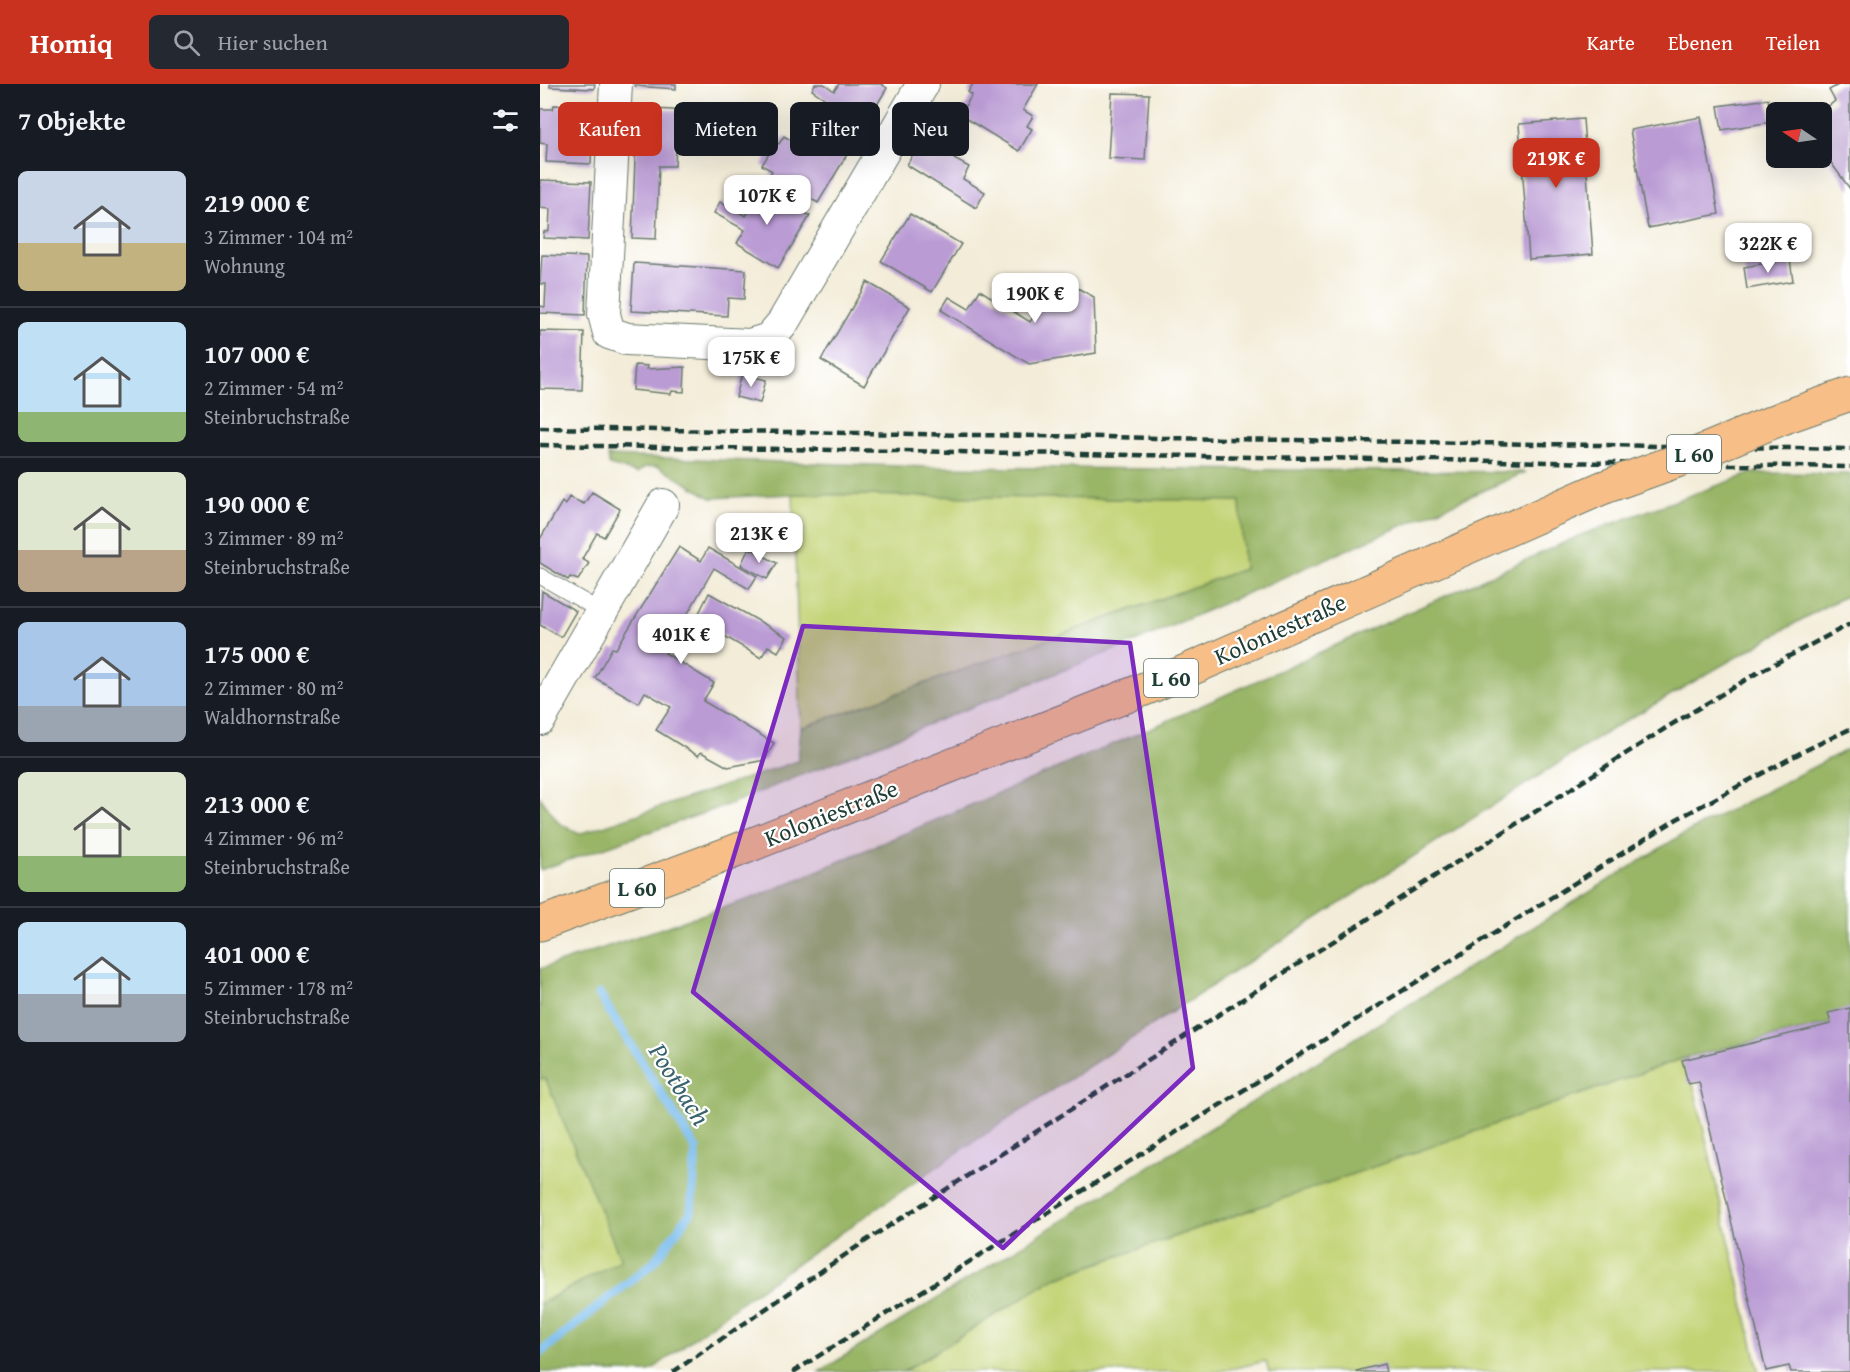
<!DOCTYPE html>
<html lang="de">
<head>
<meta charset="utf-8">
<style>
	:root { --surface:#171b24; --page:#242831; --text:#f1f3f6; --muted:#9ea1a6; --line:#363941; --accent:#c8321e }
	body { margin:0; font-family:"Gentium Book Plus",serif; background:var(--page); color:var(--text); height:100vh; display:flex; flex-direction:column; font-size:22px; white-space:nowrap }
	* { box-sizing:border-box; margin:0 }
	p { font-size:20px; color:var(--muted) }
	.icon { flex:none; width:33px; height:33px; fill:none; stroke:currentColor; stroke-width:2; stroke-linecap:round; stroke-linejoin:round }
	.map { position:relative; flex:1; overflow:hidden }
	.panel { display:flex; flex-direction:column; background:var(--surface); width:540px }
	.panel>* { flex:none }
	.hud { position:absolute; left:18px; top:18px; width:570px; height:54px; display:flex; gap:12px }
	.needle { width:39px; rotate:283deg }
	.buttons { position:absolute; left:1226px; top:18px; display:grid; gap:12px }
	.buttons a { display:grid; place-items:center; width:66px; height:66px; border-radius:9px; background:var(--surface); box-shadow:0 6px 24px #0002; font-size:30px }
	.price { position:absolute; translate:-50% -51px; padding:0 14px; border-radius:12px; background:#fff; color:#222; font-size:20px; line-height:39px; filter:drop-shadow(0 2px 3px #0008) }
	.price::after { content:''; position:absolute; left:50%; top:36px; width:18px; height:14px; margin-left:-9px; background:inherit; clip-path:polygon(0 0,100% 0,50% 100%) }
	.price.on { background:var(--accent); color:#fff }
	ul { padding:0; list-style:none }
	li { display:flex; align-items:center; gap:18px; height:150px; padding:0 18px }
	li+li { border-top:2px solid var(--line) }
	li span { display:grid; place-items:center; flex:none; width:168px; height:120px; border-radius:9px; color:#555 }
	li>.icon { margin-inline-start:auto }
	span .icon { width:72px; height:72px; fill:#fffc; stroke-width:1 }
	li b { font-size:26px }
	h2 { display:flex; justify-content:space-between; align-items:center; height:72px; padding:0 18px; font-size:26px }
	.pill { padding:0 21px; border-radius:9px; background:var(--surface); box-shadow:0 6px 24px #0002; font-size:21px; line-height:54px }
	.pill.on { background:var(--accent); color:#fff }
	header { display:flex; align-items:center; gap:36px; box-sizing:border-box; height:84px; padding:0 30px; background:var(--accent); color:#fff }
	header strong { font-size:28px }
	nav { display:flex; gap:33px; margin-inline-start:auto; font-size:21px }
	.search { width:420px; height:54px; background:var(--page); display:flex; align-items:center; gap:15px; box-sizing:border-box; padding:0 21px; border-radius:9px; color:var(--muted); font-size:22px }
	main { display:flex; flex:1; min-height:0 }
	.map>svg:first-child { display:block }
</style>
</head>
<body>
<header>
<strong>Homiq</strong>
<div class="search"><svg class="icon" aria-label="search" viewBox="0 0 24 24"><circle cx="10" cy="10" r="6"/><path d="M15 15l6 6"/></svg>Hier suchen</div>
<nav><a>Karte</a><a>Ebenen</a><a>Teilen</a></nav>
</header>
<main>
<section class="panel">
<h2>7 Objekte<svg class="icon" aria-label="filters" viewBox="0 0 24 24"><path d="M4 7h16M4 17h16"/><circle cx="9" cy="7" r="2"/><circle cx="15" cy="17" r="2"/></svg></h2>
<ul>
<li><span style="background:linear-gradient(#c9d6e8 60%,#c2b280 0)"><svg class="icon" aria-label="home" viewBox="0 0 24 24"><path d="M3 11l9-7 9 7M6 9v11h12V9"/></svg></span><div><b>219 000 €</b><p>3 Zimmer · 104 m²</p><p>Wohnung</p></div></li>
<li><span style="background:linear-gradient(#bfe0f5 75%,#8fb573 0)"><svg class="icon" aria-label="home" viewBox="0 0 24 24"><path d="M3 11l9-7 9 7M6 9v11h12V9"/></svg></span><div><b>107 000 €</b><p>2 Zimmer · 54 m²</p><p>Steinbruchstraße</p></div></li>
<li><span style="background:linear-gradient(#dfe7d0 65%,#b9a48a 0)"><svg class="icon" aria-label="home" viewBox="0 0 24 24"><path d="M3 11l9-7 9 7M6 9v11h12V9"/></svg></span><div><b>190 000 €</b><p>3 Zimmer · 89 m²</p><p>Steinbruchstraße</p></div></li>
<li><span style="background:linear-gradient(#a9c7e8 70%,#9aa5b1 0)"><svg class="icon" aria-label="home" viewBox="0 0 24 24"><path d="M3 11l9-7 9 7M6 9v11h12V9"/></svg></span><div><b>175 000 €</b><p>2 Zimmer · 80 m²</p><p>Waldhornstraße</p></div></li>
<li><span style="background:linear-gradient(#dfe7d0 70%,#8fb573 0)"><svg class="icon" aria-label="home" viewBox="0 0 24 24"><path d="M3 11l9-7 9 7M6 9v11h12V9"/></svg></span><div><b>213 000 €</b><p>4 Zimmer · 96 m²</p><p>Steinbruchstraße</p></div></li>
<li><span style="background:linear-gradient(#bfe0f5 60%,#9aa5b1 0)"><svg class="icon" aria-label="home" viewBox="0 0 24 24"><path d="M3 11l9-7 9 7M6 9v11h12V9"/></svg></span><div><b>401 000 €</b><p>5 Zimmer · 178 m²</p><p>Steinbruchstraße</p></div></li>
</ul>
</section>
<div class="map">
<svg width="1310" height="1288" viewBox="0 0 1310 1288">
	<rect width="100%" height="100%" fill="#fff"/>
	<filter id="ink" filterUnits="userSpaceOnUse"><feTurbulence type="fractalNoise" baseFrequency=".0167" numOctaves="2"/><feDisplacementMap in="SourceGraphic" scale="12" xChannelSelector="R" yChannelSelector="G"/><feConvolveMatrix kernelMatrix="1 2 1 2 8 2 1 2 1" color-interpolation-filters="sRGB"/></filter>
	<filter id="wash" filterUnits="userSpaceOnUse"><feTurbulence type="fractalNoise" baseFrequency=".008" numOctaves="4" result="noise"/><feDisplacementMap in="SourceGraphic" scale="24" xChannelSelector="R" yChannelSelector="G"/><feGaussianBlur stdDeviation="1.35" result="paint"/><feColorMatrix in="noise" values="0 0 0 0 0 0 0 0 0 0 0 0 0 0 0 0 0 1.4 0 .05"/><feComposite in="paint" operator="in"/></filter>
	<g filter="url(#wash)">
		<rect width="100%" height="100%" fill="#f3ecd8"/>
		<g fill="#c2d375" stroke="#708854" stroke-width="1.5">
			<polygon points="253,410 700,417 704,485 261,644"/>
			<polygon points="1147,973 1219,1288 729,1288 726,1277 677,1288 363,1288 513,1195"/>
			<polygon points="5,993 82,1176 0,1220 0,995"/>
		</g>
		<g fill="#99b566" stroke="#5c794d" stroke-width="1.5">
			<polygon points="68,372 388,383 986,388 599,556 187,721 0,786 0,713 19,739 39,750 258,677 261,644 704,485 700,417 253,410 171,414 118,382 105,383 97,389 69,381"/>
			<polygon points="1212,389 1310,390 1310,510 1280,525 1075,643 687,892 430,1060 204,1216 109,1288 0,1288 0,1220 81,1176 5,994 0,995 0,885 221,811 625,638 1041,451"/>
			<polygon points="1310,664 1310,935 1147,973 513,1195 363,1288 279,1288 1140,752"/>
		</g>
		<g fill="none" stroke-linecap="round" stroke-linejoin="round">
			<polyline stroke="#77bbed" stroke-width="9" points="0,1269 113,1179 151,1128 156,1065 59,910"/>
		</g>
		<g id="blocks">
			<g fill="#ba9bd4">
				<polygon points="10,0 55,0 54,5 10,3"/>
				<polygon points="95,0 136,0 136,5 95,2"/>
				<polygon points="275,0 284,0 294,7 299,0 341,0 347,4 316,56 280,34 290,18 272,6"/>
				<polygon points="433,0 498,0 483,26 493,32 487,42 492,45 479,67 420,31 432,11 428,8"/>
				<polygon points="1300,0 1310,0 1310,105 1281,65 1281,28 1295,17 1289,6"/>
				<polygon points="572,9 609,10 605,76 568,74"/>
				<polygon points="1228,15 1232,38 1182,46 1178,22"/>
				<polygon points="14,21 53,22 51,80 6,78 7,60 0,59 0,25 13,25"/>
				<polygon points="97,24 149,27 148,43 137,42 135,82 119,82 116,155 92,154"/>
				<polygon points="1161,33 1179,130 1108,144 1090,46"/>
				<polygon points="1043,35 1053,170 989,175 979,40"/>
				<polygon points="388,44 421,65 414,75 429,83 423,95 445,108 436,124 367,81"/>
				<polygon points="272,46 308,69 278,119 230,90 232,87 222,81 236,58 239,60 244,52 262,63"/>
				<polygon points="0,96 51,98 48,156 3,154 4,148 9,147 10,125 0,124"/>
				<polygon points="223,104 270,132 238,184 197,159 205,146 174,129 180,118 206,132"/>
				<polygon points="370,130 421,160 392,208 341,177"/>
				<polygon points="2,171 47,173 45,231 0,229 0,222 5,223 6,200 0,200"/>
				<polygon points="1250,175 1253,197 1207,205 1204,183"/>
				<polygon points="94,179 206,186 204,215 188,214 187,232 91,227"/>
				<polygon points="519,194 554,213 556,269 489,280 401,226 409,213 429,225 440,206 490,238"/>
				<polygon points="327,198 370,223 324,302 281,276"/>
				<polygon points="0,247 44,248 42,306 0,305"/>
				<polygon points="95,281 108,282 107,285 145,283 144,308 132,307 131,310 93,306"/>
				<polygon points="202,290 226,296 220,319 196,313"/>
				<polygon points="52,408 80,425 64,453 57,449 42,475 49,479 38,496 30,493 28,496 0,479 0,455 22,418 25,421 29,413 44,420"/>
				<polygon points="139,463 161,477 168,464 217,492 209,505 174,484 125,569 174,599 163,617 234,659 225,676 188,683 161,668 158,672 116,646 131,623 105,608 99,619 55,594 72,564 76,565"/>
				<polygon points="209,464 237,479 227,495 201,481"/>
				<polygon points="2,507 36,527 21,553 0,541"/>
				<polygon points="169,509 247,553 238,568 228,562 221,574 156,535"/>
				<polygon points="1310,924 1310,1288 1251,1288 1249,1282 1226,1287 1159,998 1148,1000 1142,976 1291,940 1288,929"/>
				<polygon points="844,1280 846,1288 816,1288 816,1287"/>
			</g>
		</g>
	</g>
	<g filter="url(#ink)">
		<use href="#blocks" fill-opacity="0" stroke="#697a6d" stroke-width="1.5"/>
		<g fill="none" stroke-linecap="round" stroke-linejoin="round">
			<defs>
				<polyline id="service" points="0,492 62,528"/>
				<g id="minor">
					<polyline points="76,0 64,230 69,249 87,255 210,261 229,255 242,240 383,0"/>
					<polyline points="0,635 123,421"/>
				</g>
				<g id="primary">
					<polyline points="1245,333 1310,310"/>
					<polyline points="0,840 193,768 612,602 1062,404"/>
				</g>
			</defs>
			<use href="#service" stroke="#697a6d" stroke-width="17"/>
			<use href="#minor" stroke="#697a6d" stroke-width="34"/>
			<use href="#primary" stroke="#697a6d" stroke-width="35"/>
			<use href="#service" stroke="#fff" stroke-width="15"/>
			<use href="#minor" stroke="#fff" stroke-width="32"/>
			<use href="#primary" stroke="#f7be88" stroke-width="33"/>
			<g stroke="#1f3d34" stroke-width="4.5" stroke-dasharray="9 4.5" stroke-linecap="butt">
				<polyline points="0,344 1310,365"/>
				<polyline points="0,361 1310,383"/>
				<polyline points="133,1288 324,1158 1129,642 1217,589 1310,540"/>
				<polyline points="253,1288 1137,735 1264,667 1310,645"/>
			</g>
			<defs>
				<polyline id="primary-bridge" points="1062,404 1156,370 1245,333"/>
			</defs>
			<use href="#primary-bridge" stroke="#697a6d" stroke-width="35" stroke-linecap="butt"/>
			<use href="#primary-bridge" stroke="#f7be88" stroke-width="33"/>
		</g>
	</g>
	<path fill="#7b2cbf" fill-opacity="0.2" stroke="#7b2cbf" stroke-width="4.5" stroke-linejoin="round" d="M263,542L590,559L653,984L463,1164L153,908Z"/>
	<g text-anchor="middle" dominant-baseline="central" stroke-width="4.5" stroke-linejoin="round" paint-order="stroke">
		<g fill="#fff" stroke="#627771" stroke-width="1.5">
			<rect x="1127" y="351" width="54" height="38" rx="4.5"/>
			<rect x="604" y="575" width="54" height="38" rx="4.5"/>
			<rect x="70" y="785" width="54" height="38" rx="4.5"/>
		</g>
		<g font-size="22" font-weight="bold" fill="#1f3d34">
			<text x="1154" y="370">L 60</text>
			<text x="631" y="594">L 60</text>
			<text x="97" y="804">L 60</text>
		</g>
		<g font-size="24" fill="#1f3d34" stroke="#fff">
			<text transform="translate(740 545) rotate(-24)">Koloniestraße</text>
			<text transform="translate(291 729) rotate(-22)">Koloniestraße</text>
		</g>
		<g font-size="26" font-style="italic" fill="#39636c" stroke="#fff">
			<text transform="translate(140 1000) rotate(58)">Pootbach</text>
		</g>
	</g>
</svg>
<div class="buttons">
<a><svg class="needle" viewBox="-14 -14 28 28"><path d="M0-13l5 13h-10z" fill="#e53935"/><path d="M0 13l5-13h-10z" fill="#9ea1a6"/></svg></a>
</div>
<b class="price on" style="left:1016px;top:105px">219K €</b>
<b class="price" style="left:227px;top:142px">107K €</b>
<b class="price" style="left:1228px;top:190px">322K €</b>
<b class="price" style="left:495px;top:240px">190K €</b>
<b class="price" style="left:211px;top:304px">175K €</b>
<b class="price" style="left:219px;top:480px">213K €</b>
<b class="price" style="left:141px;top:581px">401K €</b>
<div class="hud">
<a class="pill on">Kaufen</a>
<a class="pill">Mieten</a>
<a class="pill">Filter</a>
<a class="pill">Neu</a>
</div>
</div>
</main>
</body>
</html>
